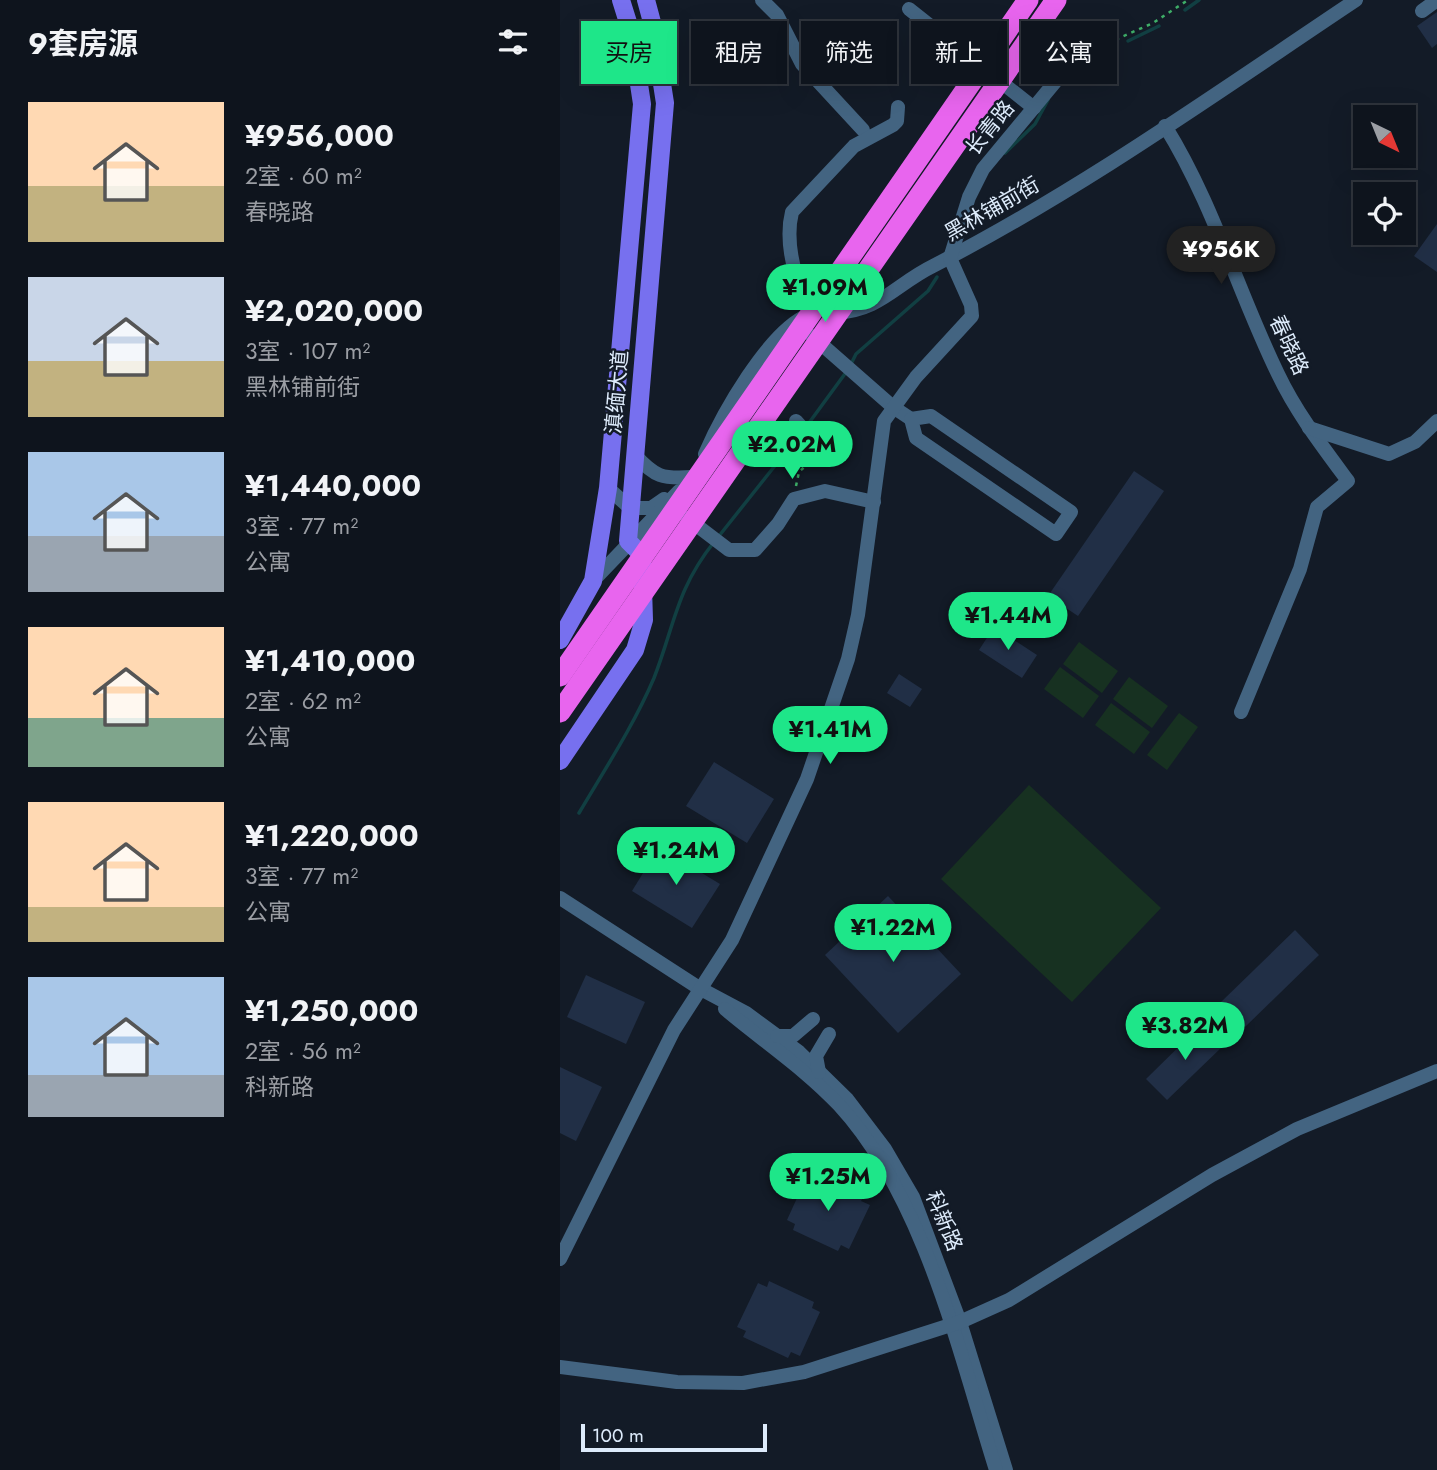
<!DOCTYPE html>
<html lang="zh">
<head>
<meta charset="utf-8">
<style>
	:root { --surface:#0e141d; --page:#171d26; --text:#f1f3f6; --muted:#9b9ea4; --line:#2e333b; --accent:#1ee689 }
	body { margin:0; font-family:Jost,"Noto Sans SC",sans-serif; background:var(--page); color:var(--text); height:100vh; display:flex; flex-direction:column; font-size:26px; white-space:nowrap }
	* { box-sizing:border-box; margin:0 }
	p { font-size:23px; color:var(--muted) }
	.icon { flex:none; width:38px; height:38px; fill:none; stroke:currentColor; stroke-width:2; stroke-linecap:round; stroke-linejoin:round }
	.map { position:relative; flex:1; overflow:hidden }
	.sheet { display:flex; flex-direction:column; background:var(--surface); width:560px }
	.sheet>* { flex:none }
	.guide { position:absolute; left:21px; top:21px; width:665px; height:63px; display:flex; gap:14px }
	.needle { width:46px; rotate:137deg }
	.tools { position:absolute; left:793px; top:105px; display:grid; gap:14px }
	.tools a { display:grid; place-items:center; width:63px; height:63px; border-radius:0px; background:var(--surface); box-shadow:0 7px 28px #0002,0 0 0 2px var(--line); font-size:35px }
	.scale { position:absolute; left:21px; bottom:18px; width:186px; box-sizing:border-box; padding-left:7px; border:4px solid #ddebfb; border-top:0; font-size:19px; line-height:24px; white-space:nowrap; color:#ddebfb; -webkit-text-stroke:5px #131b27; paint-order:stroke }
	.price { position:absolute; translate:-50% -60px; padding:0 16px; border-radius:24px; background:var(--accent); color:#111; font-size:23px; line-height:46px; filter:drop-shadow(0 2px 4px #0008) }
	.price::after { content:''; position:absolute; left:50%; top:42px; width:21px; height:16px; margin-left:-10px; background:inherit; clip-path:polygon(0 0,100% 0,50% 100%) }
	.price.active { background:#222; color:#fff }
	ul { padding:0; list-style:none }
	li { display:flex; align-items:center; gap:21px; height:175px; padding:0 28px }
	li span { display:grid; place-items:center; flex:none; width:196px; height:140px; border-radius:0px; color:#555 }
	li>.icon { margin-inline-start:auto }
	span .icon { width:84px; height:84px; fill:#fffc; stroke-width:1 }
	li b { font-size:30px }
	h2 { display:flex; justify-content:space-between; align-items:center; height:84px; padding:0 28px; font-size:30px }
	.chip { padding:0 24px; border-radius:0px; background:var(--surface); box-shadow:0 7px 28px #0002,0 0 0 2px var(--line); font-size:24px; line-height:63px }
	.chip.active { background:var(--accent); color:#111 }
	main { display:flex; flex:1; min-height:0 }
	.map>svg:first-child { display:block }
</style>
</head>
<body>
<main>
<section class="sheet">
<h2>9套房源<svg class="icon" aria-label="filters" viewBox="0 0 24 24"><path d="M4 7h16M4 17h16"/><circle cx="9" cy="7" r="2"/><circle cx="15" cy="17" r="2"/></svg></h2>
<ul>
<li><span style="background:linear-gradient(#ffd9b3 60%,#c2b280 0)"><svg class="icon" aria-label="home" viewBox="0 0 24 24"><path d="M3 11l9-7 9 7M6 9v11h12V9"/></svg></span><div><b>¥956,000</b><p>2室 · 60 m²</p><p>春晓路</p></div></li>
<li><span style="background:linear-gradient(#c9d6e8 60%,#c2b280 0)"><svg class="icon" aria-label="home" viewBox="0 0 24 24"><path d="M3 11l9-7 9 7M6 9v11h12V9"/></svg></span><div><b>¥2,020,000</b><p>3室 · 107 m²</p><p>黑林铺前街</p></div></li>
<li><span style="background:linear-gradient(#a9c7e8 60%,#9aa5b1 0)"><svg class="icon" aria-label="home" viewBox="0 0 24 24"><path d="M3 11l9-7 9 7M6 9v11h12V9"/></svg></span><div><b>¥1,440,000</b><p>3室 · 77 m²</p><p>公寓</p></div></li>
<li><span style="background:linear-gradient(#ffd9b3 65%,#7fa58c 0)"><svg class="icon" aria-label="home" viewBox="0 0 24 24"><path d="M3 11l9-7 9 7M6 9v11h12V9"/></svg></span><div><b>¥1,410,000</b><p>2室 · 62 m²</p><p>公寓</p></div></li>
<li><span style="background:linear-gradient(#ffd9b3 75%,#c2b280 0)"><svg class="icon" aria-label="home" viewBox="0 0 24 24"><path d="M3 11l9-7 9 7M6 9v11h12V9"/></svg></span><div><b>¥1,220,000</b><p>3室 · 77 m²</p><p>公寓</p></div></li>
<li><span style="background:linear-gradient(#a9c7e8 70%,#9aa5b1 0)"><svg class="icon" aria-label="home" viewBox="0 0 24 24"><path d="M3 11l9-7 9 7M6 9v11h12V9"/></svg></span><div><b>¥1,250,000</b><p>2室 · 56 m²</p><p>科新路</p></div></li>
</ul>
</section>
<div class="map">
<svg width="877" height="1470" viewBox="0 0 877 1470">
	<rect width="100%" height="100%" fill="#131b27"/>
	<g fill="#173121">
		<polygon points="519,642 558,671 542,693 503,664"/>
		<polygon points="500,667 539,696 523,718 484,689"/>
		<polygon points="569,677 608,706 592,728 553,699"/>
		<polygon points="551,703 590,732 574,754 535,725"/>
		<polygon points="619,713 638,727 607,770 587,755"/>
		<polygon points="469,785 601,908 512,1002 381,879"/>
	</g>
	<g fill="none" stroke-linecap="round" stroke-linejoin="round">
		<g stroke="#113f42" stroke-width="3.5">
			<polyline points="625,10 639,0"/>
			<polyline points="568,41 599,26"/>
			<polyline points="520,67 537,59"/>
			<polyline points="445,153 475,124 488,100"/>
			<polyline points="291,364 296,354 368,291 377,277"/>
			<polyline points="246,427 287,371"/>
			<polyline points="159,536 241,433"/>
			<path d="M19,813C45,769 74,725 94,678C115,624 116,590 154,542"/>
		</g>
	</g>
	<g fill="#212f46">
		<polygon points="877,12 877,44 872,48 857,26"/>
		<polygon points="877,224 877,272 854,256"/>
		<polygon points="574,471 604,491 518,616 488,596"/>
		<polygon points="434,627 477,655 462,678 419,650"/>
		<polygon points="339,674 362,689 350,707 327,693"/>
		<polygon points="154,762 214,799 187,843 126,806"/>
		<polygon points="99,847 160,884 132,928 72,891"/>
		<polygon points="328,896 401,974 338,1033 265,955"/>
		<polygon points="735,930 759,955 685,1027 661,1002"/>
		<polygon points="26,975 85,1002 66,1044 7,1017"/>
		<polygon points="642,1024 663,1046 607,1100 586,1079"/>
		<polygon points="0,1067 42,1087 16,1141 0,1133"/>
		<polygon points="259,1175 304,1196 301,1201 310,1205 289,1249 281,1245 278,1251 233,1230 235,1224 227,1220 247,1176 256,1180"/>
		<polygon points="209,1281 254,1302 252,1308 260,1312 240,1356 231,1352 228,1358 183,1337 186,1331 177,1327 198,1283 207,1287"/>
	</g>
	<g fill="none" stroke-linecap="round" stroke-linejoin="round">
		<g stroke="#3eae68" stroke-width="2.5" stroke-dasharray="3.5 5" stroke-linecap="butt">
			<polyline points="548,43 593,23 628,0"/>
			<polyline points="236,486 239,472 257,455"/>
		</g>
		<g stroke="#436481" stroke-width="14">
			<polyline points="202,0 217,15 242,64 303,130"/>
			<polyline points="349,9 474,108"/>
			<polyline points="862,11 877,0"/>
			<path d="M605,126C653,203 678,292 718,374C736,412 762,446 788,481L757,507L740,569L681,712"/>
			<path d="M275,313C320,311 336,284 373,266C521,190 658,92 796,0"/>
			<path d="M250,315C237,285 224,244 232,212L294,146L333,125L337,121L338,107"/>
			<polyline points="252,336 333,407 351,419"/>
			<polygon points="371,416 511,512 496,534 356,438 351,419"/>
			<polyline points="236,421 256,443"/>
			<polyline points="749,428 829,454 855,442 877,421"/>
			<path d="M145,454C162,415 208,332 248,315"/>
			<path d="M75,455C95,477 102,479 132,477"/>
			<polyline points="48,488 70,508 91,508 104,499"/>
			<polyline points="127,518 169,550 195,550 218,524 234,499 265,491 314,502"/>
			<polyline points="33,581 119,491"/>
			<polyline points="0,898 139,988 186,1013 239,1052 287,1099 325,1149 353,1197 400,1322 446,1470"/>
			<path d="M165,1009C203,1041 244,1068 279,1105C364,1197 399,1352 436,1470"/>
			<polyline points="217,1036 233,1036 253,1019"/>
			<polyline points="259,1072 256,1056 269,1034"/>
			<polyline points="0,1259 114,1030 172,940 247,779 288,659 298,615 324,421 356,377 412,316 411,305 390,258 409,197 423,169 500,76 536,47"/>
			<polyline points="0,1367 117,1382 183,1383 244,1372 400,1322 449,1300 652,1175 737,1129 877,1071"/>
		</g>
		<g stroke="#7770ef" stroke-width="18">
			<polyline points="0,640 33,581 48,488 82,104 71,32 61,0"/>
			<polyline points="0,761 75,650 84,620 82,555 68,541 105,103 93,26 86,0"/>
		</g>
		<g stroke="#e865ee" stroke-width="21">
			<polyline points="0,676 468,0"/>
			<polyline points="0,712 496,0"/>
		</g>
	</g>
	<g text-anchor="middle" dominant-baseline="central" stroke-width="5" stroke-linejoin="round" paint-order="stroke">
		<g font-size="21" fill="#ddebfb" stroke="#131b27">
			<text transform="translate(430 128) rotate(-51)">长青路</text>
			<text transform="translate(432 209) rotate(-30)">黑林铺前街</text>
			<text transform="translate(729 345) rotate(65)">春晓路</text>
			<text transform="translate(57 392) rotate(-85)">滇缅大道</text>
			<text transform="translate(384 1221) rotate(68)">科新路</text>
		</g>
	</g>
</svg>
<div class="tools">
<a><svg class="needle" viewBox="-14 -14 28 28"><path d="M0-13l5 13h-10z" fill="#e53935"/><path d="M0 13l5-13h-10z" fill="#9b9ea4"/></svg></a>
<a><svg class="icon" aria-label="locate" viewBox="0 0 24 24"><circle cx="12" cy="12" r="6"/><path d="M12 2v4M12 18v4M2 12h4M18 12h4"/></svg></a>
</div>
<div class="scale">100 m</div>
<b class="price active" style="left:661px;top:286px">¥956K</b>
<b class="price" style="left:265px;top:324px">¥1.09M</b>
<b class="price" style="left:232px;top:481px">¥2.02M</b>
<b class="price" style="left:448px;top:652px">¥1.44M</b>
<b class="price" style="left:270px;top:766px">¥1.41M</b>
<b class="price" style="left:116px;top:887px">¥1.24M</b>
<b class="price" style="left:333px;top:964px">¥1.22M</b>
<b class="price" style="left:625px;top:1062px">¥3.82M</b>
<b class="price" style="left:268px;top:1213px">¥1.25M</b>
<div class="guide">
<a class="chip active">买房</a>
<a class="chip">租房</a>
<a class="chip">筛选</a>
<a class="chip">新上</a>
<a class="chip">公寓</a>
</div>
</div>
</main>
</body>
</html>
